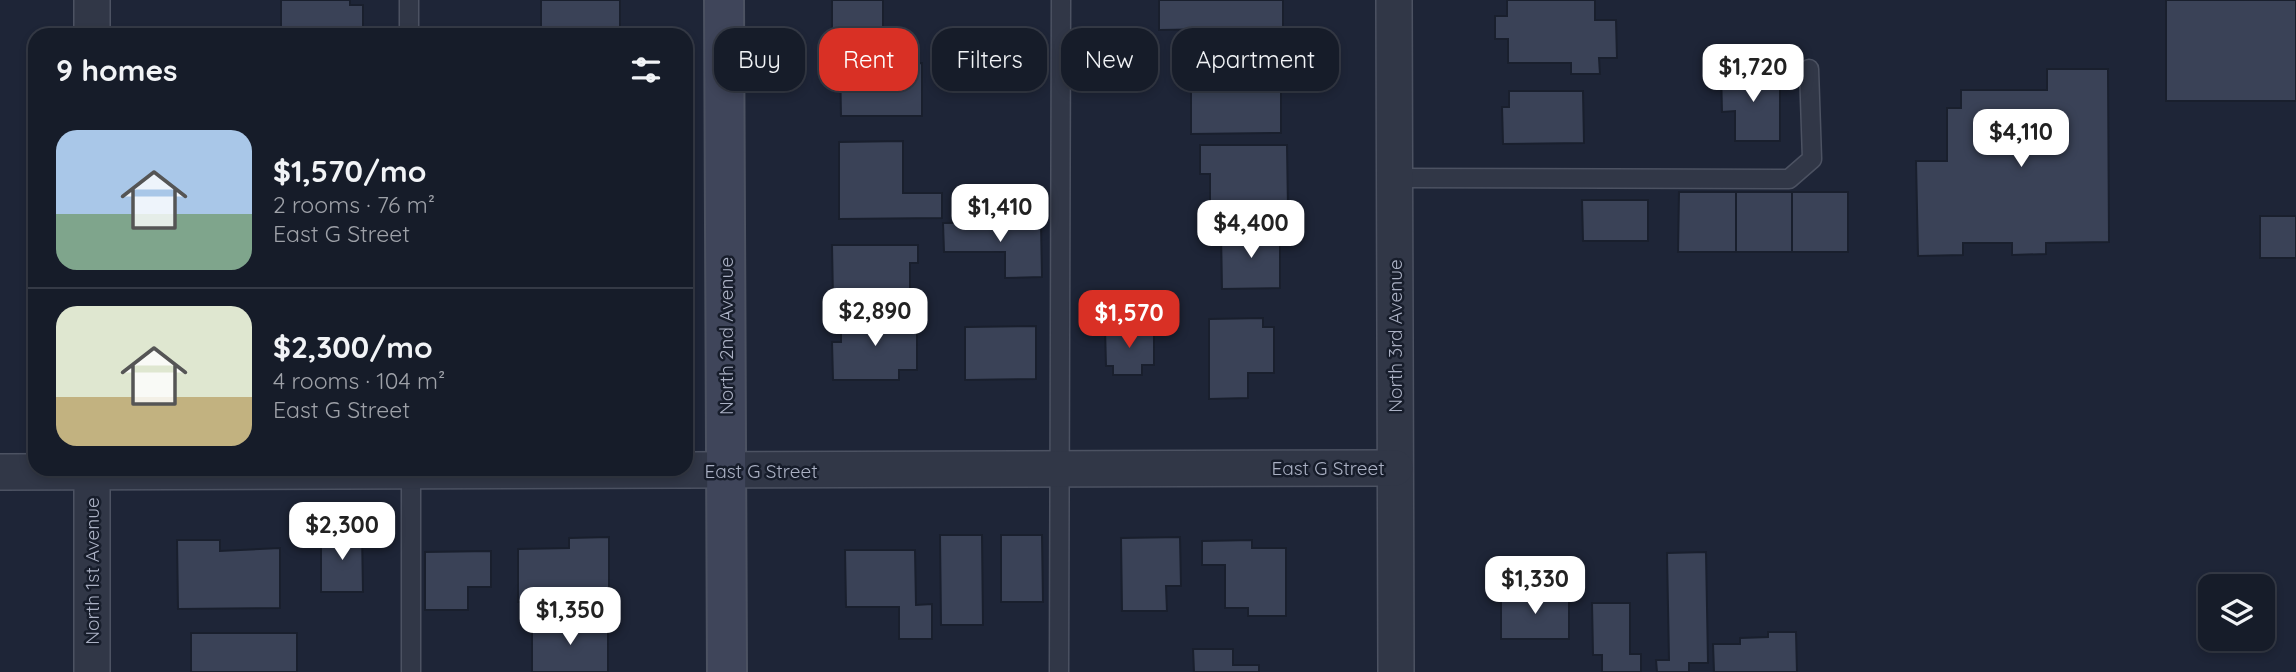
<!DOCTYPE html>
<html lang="en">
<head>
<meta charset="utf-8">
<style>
	:root { --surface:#161c29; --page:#232935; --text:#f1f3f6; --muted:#9ea1a8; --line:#353a46; --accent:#d93025 }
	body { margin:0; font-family:Quicksand,sans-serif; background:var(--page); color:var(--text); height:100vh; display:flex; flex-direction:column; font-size:26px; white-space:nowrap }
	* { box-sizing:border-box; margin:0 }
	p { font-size:23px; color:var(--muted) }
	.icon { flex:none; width:38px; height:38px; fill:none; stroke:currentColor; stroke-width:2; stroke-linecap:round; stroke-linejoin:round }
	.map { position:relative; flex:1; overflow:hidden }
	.panel { position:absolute; left:28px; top:28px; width:665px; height:448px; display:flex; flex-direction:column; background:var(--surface); border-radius:21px; box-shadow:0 4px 10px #0003,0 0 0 2px var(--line) }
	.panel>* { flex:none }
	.guide { position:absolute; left:714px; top:28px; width:665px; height:63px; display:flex; gap:14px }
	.tools { position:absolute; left:2198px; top:574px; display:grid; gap:14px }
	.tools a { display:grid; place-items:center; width:77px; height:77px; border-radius:14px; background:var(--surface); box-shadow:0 4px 10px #0003,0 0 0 2px var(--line); font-size:35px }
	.price { position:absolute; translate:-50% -60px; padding:0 16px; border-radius:14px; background:#fff; color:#222; font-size:23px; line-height:46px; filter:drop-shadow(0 2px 4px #0008) }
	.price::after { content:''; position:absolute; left:50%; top:42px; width:21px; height:16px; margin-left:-10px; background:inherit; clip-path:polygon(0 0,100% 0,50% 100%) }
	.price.on { background:var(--accent); color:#fff }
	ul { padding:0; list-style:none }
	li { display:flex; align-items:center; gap:21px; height:175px; padding:0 28px }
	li+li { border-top:2px solid var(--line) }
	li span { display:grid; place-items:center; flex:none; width:196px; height:140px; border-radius:21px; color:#555 }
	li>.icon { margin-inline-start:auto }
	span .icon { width:84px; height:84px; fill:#fffc; stroke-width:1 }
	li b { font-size:30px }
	h2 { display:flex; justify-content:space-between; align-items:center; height:84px; padding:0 28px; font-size:30px }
	.pill { padding:0 24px; border-radius:21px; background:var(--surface); box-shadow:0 4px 10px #0003,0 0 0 2px var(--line); font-size:24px; line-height:63px }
	.pill.on { background:var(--accent); color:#fff }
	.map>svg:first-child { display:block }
</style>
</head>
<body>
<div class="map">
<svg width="2296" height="672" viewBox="0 0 2296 672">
	<rect width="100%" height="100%" fill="#1e2537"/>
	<g fill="#3a4257" stroke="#191f2d" stroke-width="2">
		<polygon points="281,0 350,0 350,5 363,5 363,35 281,35"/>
		<polygon points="541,0 620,0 620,35 572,35 572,30 541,30"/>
		<rect x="832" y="0" width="51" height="33"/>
		<polygon points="1159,0 1283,0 1283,28 1159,30"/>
		<polygon points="1507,0 1595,0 1595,20 1616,20 1617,58 1599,58 1600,74 1571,74 1571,63 1508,63 1508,39 1495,39 1495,16 1507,16"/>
		<rect x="2166" y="0" width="130" height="101"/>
		<polygon points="922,63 922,116 841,116 840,64"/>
		<polygon points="1281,69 1281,133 1191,134 1191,70"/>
		<polygon points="2047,69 2108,69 2109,242 2046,243 2046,254 2012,255 2012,243 1963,243 1963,255 1918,256 1916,161 1947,161 1947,108 1961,108 1961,90 2047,90"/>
		<polygon points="1721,72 1780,72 1780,141 1735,141 1735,111 1722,112"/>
		<polygon points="1509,91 1583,91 1584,143 1503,144 1502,107 1509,107"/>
		<polygon points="903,141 903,193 942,193 942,218 839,219 839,142"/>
		<polygon points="1200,145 1287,145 1288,209 1210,209 1210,174 1200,174"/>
		<polygon points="1679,192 1736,192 1736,252 1678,252"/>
		<rect x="1736" y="192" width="56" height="60"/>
		<rect x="1792" y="192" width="56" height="60"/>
		<polygon points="1582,200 1648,200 1648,241 1583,241"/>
		<rect x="2260" y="216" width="36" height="42"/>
		<polygon points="1041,222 1042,277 1005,278 1005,252 944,252 943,223"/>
		<polygon points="1280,232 1280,288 1222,289 1221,233"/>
		<polygon points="832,245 918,245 918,263 910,263 910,299 833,300"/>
		<polygon points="917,316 917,370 899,370 899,380 833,380 832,342 841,342 841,317"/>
		<polygon points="1263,318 1263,327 1274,327 1274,373 1248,373 1248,398 1209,399 1209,319"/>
		<polygon points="1036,326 1036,379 965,380 965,327"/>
		<polygon points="1105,328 1154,328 1154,365 1142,365 1142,375 1113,375 1113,366 1106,366"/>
		<polygon points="362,532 363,592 321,592 321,533"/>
		<polygon points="940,535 982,535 983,625 941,625"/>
		<polygon points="1001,535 1042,535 1043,602 1001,602"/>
		<polygon points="609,537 609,601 518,602 518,549 569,548 569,538"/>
		<polygon points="1180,537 1181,586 1166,586 1167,611 1122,611 1121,538"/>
		<polygon points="177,540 220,540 220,551 280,548 280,608 178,609"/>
		<polygon points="1252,540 1252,548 1286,548 1286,616 1248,616 1248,608 1225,608 1225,565 1202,565 1202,541"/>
		<polygon points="845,550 915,550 916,605 932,604 932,639 899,639 899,607 846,607"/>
		<polygon points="491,551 491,587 468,587 468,610 425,610 425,552"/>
		<polygon points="1706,552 1708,663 1689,663 1689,672 1657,672 1656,660 1669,660 1667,553"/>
		<polygon points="1569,592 1569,639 1501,639 1501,593"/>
		<polygon points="1592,603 1630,603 1630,654 1641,654 1641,672 1602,672 1602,655 1593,655"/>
		<polygon points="608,622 608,672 532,672 532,623"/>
		<polygon points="1768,632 1796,632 1797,672 1714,672 1713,644 1740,644 1740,638 1768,637"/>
		<rect x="191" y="633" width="106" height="39"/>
		<polygon points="1193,649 1233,649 1233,665 1259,665 1259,672 1194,672"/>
	</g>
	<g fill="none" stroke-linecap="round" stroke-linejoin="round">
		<defs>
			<g id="lane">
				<polyline points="409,0 409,35"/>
				<polyline points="1394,178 1789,179 1812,159 1809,69"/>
				<polyline points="411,469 411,672"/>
				<polyline points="1059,672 1061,0"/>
			</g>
			<g id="street">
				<polyline points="92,0 92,35"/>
				<polyline points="1394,0 1396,672"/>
				<polyline points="92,469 92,672"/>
				<polyline points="0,472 1395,468"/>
			</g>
			<polyline id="secondary" points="724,0 727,672"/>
		</defs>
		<use href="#lane" stroke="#4c5262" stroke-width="21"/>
		<use href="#street" stroke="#4c5262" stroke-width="38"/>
		<use href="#secondary" stroke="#4c5262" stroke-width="42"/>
		<use href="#lane" stroke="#313747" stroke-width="18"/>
		<use href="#street" stroke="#313747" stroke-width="35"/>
		<use href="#secondary" stroke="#3f455a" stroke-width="38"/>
	</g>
	<g text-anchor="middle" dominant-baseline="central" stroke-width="5" stroke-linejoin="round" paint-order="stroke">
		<g font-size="19" fill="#abb1c4" stroke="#171d2b">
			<text transform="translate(726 336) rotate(-90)">North 2nd Avenue</text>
			<text transform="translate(1395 336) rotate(-90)">North 3rd Avenue</text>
			<text x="1328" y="468">East G Street</text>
			<text x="761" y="471">East G Street</text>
			<text transform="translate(92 571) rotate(-90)">North 1st Avenue</text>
		</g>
	</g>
</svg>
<div class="tools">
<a><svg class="icon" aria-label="layers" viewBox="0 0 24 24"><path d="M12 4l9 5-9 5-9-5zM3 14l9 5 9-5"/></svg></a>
</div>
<b class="price" style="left:1753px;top:104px">$1,720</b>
<b class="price" style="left:2021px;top:169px">$4,110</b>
<b class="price" style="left:1000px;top:244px">$1,410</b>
<b class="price" style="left:1251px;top:260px">$4,400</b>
<b class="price" style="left:875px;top:348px">$2,890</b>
<b class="price on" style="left:1129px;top:350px">$1,570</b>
<b class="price" style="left:342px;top:562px">$2,300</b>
<b class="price" style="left:1535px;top:616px">$1,330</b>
<b class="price" style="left:570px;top:647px">$1,350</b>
<div class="guide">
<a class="pill">Buy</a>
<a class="pill on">Rent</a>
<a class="pill">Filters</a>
<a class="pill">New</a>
<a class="pill">Apartment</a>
</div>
<section class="panel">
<h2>9 homes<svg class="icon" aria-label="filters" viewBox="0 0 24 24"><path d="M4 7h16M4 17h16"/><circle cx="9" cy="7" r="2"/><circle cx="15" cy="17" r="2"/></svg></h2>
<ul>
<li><span style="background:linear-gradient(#a9c7e8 60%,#7fa58c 0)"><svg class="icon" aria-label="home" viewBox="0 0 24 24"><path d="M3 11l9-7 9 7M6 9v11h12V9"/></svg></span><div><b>$1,570/mo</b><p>2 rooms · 76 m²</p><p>East G Street</p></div></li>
<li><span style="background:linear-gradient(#dfe7d0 65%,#c2b280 0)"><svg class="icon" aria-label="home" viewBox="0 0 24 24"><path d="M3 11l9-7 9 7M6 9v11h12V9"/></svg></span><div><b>$2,300/mo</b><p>4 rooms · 104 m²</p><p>East G Street</p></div></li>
</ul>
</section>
</div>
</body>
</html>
